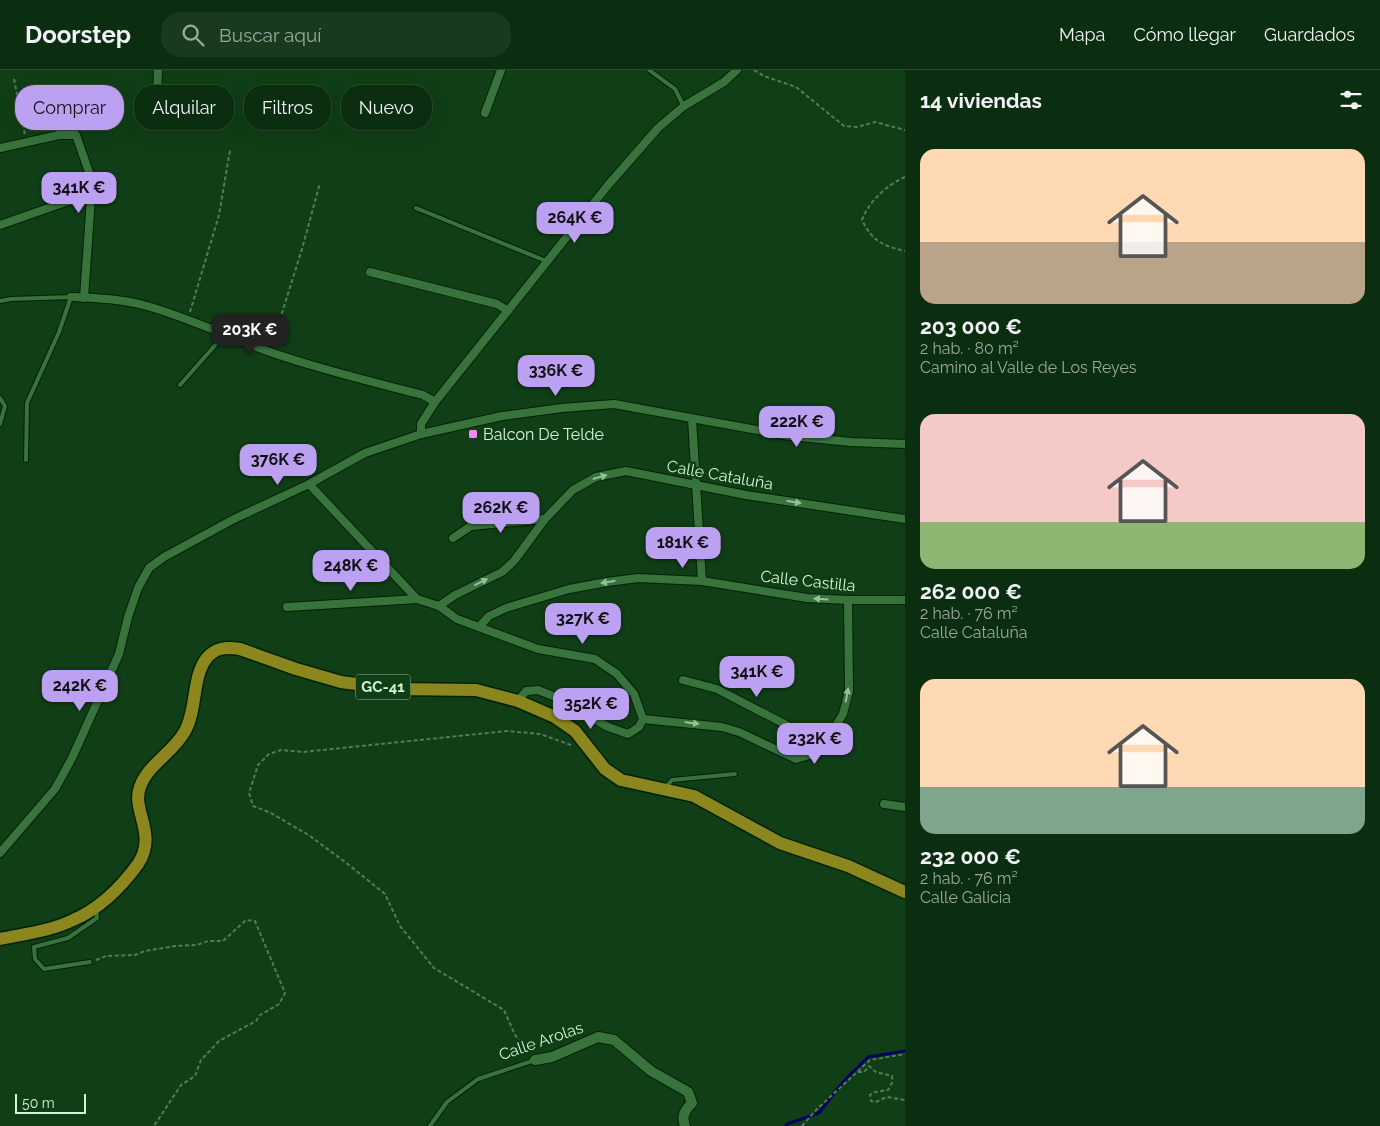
<!DOCTYPE html>
<html lang="es">
<head>
<meta charset="utf-8">
<style>
	:root { --surface:#0c2e10; --page:#1a3a1e; --text:#f1f3f6; --muted:#9aa89f; --line:#2c4a30; --accent:#bca0f2 }
	body { margin:0; font-family:Raleway,sans-serif; background:var(--page); color:var(--text); height:100vh; display:flex; flex-direction:column; font-size:19px; white-space:nowrap }
	* { box-sizing:border-box; margin:0 }
	p { font-size:16px; color:var(--muted) }
	.icon { flex:none; width:28px; height:28px; fill:none; stroke:currentColor; stroke-width:2; stroke-linecap:round; stroke-linejoin:round }
	.map { position:relative; flex:1; overflow:hidden }
	.panel { display:flex; flex-direction:column; background:var(--surface); width:475px }
	.panel>* { flex:none }
	.top-card { position:absolute; left:15px; top:15px; width:475px; height:45px; display:flex; gap:10px }
	.scale { position:absolute; left:15px; bottom:12px; width:71px; box-sizing:border-box; padding-left:5px; border:2px solid #d4f3d4; border-top:0; font-size:14px; line-height:18px; white-space:nowrap; color:#d4f3d4; -webkit-text-stroke:4px #103e16; paint-order:stroke }
	.price { position:absolute; translate:-50% -42px; padding:0 11px; border-radius:10px; background:var(--accent); color:#111; font-size:16px; line-height:32px; filter:drop-shadow(0 1px 2px #0008) }
	.price::after { content:''; position:absolute; left:50%; top:30px; width:15px; height:11px; margin-left:-8px; background:inherit; clip-path:polygon(0 0,100% 0,50% 100%) }
	.price.active { background:#222; color:#fff }
	ul { padding:0; list-style:none }
	li { display:grid; align-content:center; gap:10px; height:265px; padding:0 15px }
	li span { display:grid; place-items:center; height:155px; border-radius:15px; color:#555 }
	li>.icon { margin-inline-start:auto }
	span .icon { width:90px; height:90px; fill:#fffc; stroke-width:1 }
	li b { font-size:21px }
	h2 { display:flex; justify-content:space-between; align-items:center; height:60px; padding:0 15px; font-size:21px }
	.pill { padding:0 18px; border-radius:20px; background:var(--surface); box-shadow:0 5px 20px #0002,0 0 0 1px var(--line); font-size:18px; line-height:45px }
	.pill.active { background:var(--accent); color:#111 }
	header { display:flex; align-items:center; gap:30px; box-sizing:border-box; height:70px; padding:0 25px; background:var(--surface); border-bottom:1px solid var(--line) }
	header strong { font-size:24px }
	nav { display:flex; gap:28px; margin-inline-start:auto; font-size:18px }
	.search { width:350px; height:45px; background:var(--page); display:flex; align-items:center; gap:12px; box-sizing:border-box; padding:0 18px; border-radius:20px; color:var(--muted); font-size:19px }
	main { display:flex; flex:1; min-height:0 }
	.map>svg:first-child { display:block }
</style>
</head>
<body>
<header>
<strong>Doorstep</strong>
<div class="search"><svg class="icon" aria-label="search" viewBox="0 0 24 24"><circle cx="10" cy="10" r="6"/><path d="M15 15l6 6"/></svg>Buscar aquí</div>
<nav><a>Mapa</a><a>Cómo llegar</a><a>Guardados</a></nav>
</header>
<main>
<div class="map">
<svg width="905" height="1056" viewBox="0 0 905 1056">
	<rect width="100%" height="100%" fill="#103e16"/>
	<g fill="none" stroke-linecap="round" stroke-linejoin="round">
		<polyline stroke="#030363" stroke-width="3" points="786,1056 787,1054 819,1043 842,1013 868,987 905,981"/>
		<defs>
			<g id="service">
				<polyline points="649,0 675,19 683,35"/>
				<polyline points="416,138 546,191"/>
				<polyline points="0,231 11,229 71,227 59,262 27,333 26,390"/>
				<polyline points="180,315 218,272 222,263"/>
				<polyline points="0,328 5,336 0,354"/>
				<polyline points="665,718 672,710 735,704"/>
				<polyline points="90,892 44,899 35,889 34,877 68,868 97,848 96,839"/>
				<polyline points="430,1056 447,1032 478,1009 535,990"/>
			</g>
			<g id="minor">
				<polyline points="157,24 158,0"/>
				<polyline points="485,43 501,0"/>
				<polyline points="0,78 59,65 76,65 90,105 91,128"/>
				<polyline points="0,155 77,128 91,128 84,228"/>
				<polyline points="370,202 497,234 508,241"/>
				<path d="M71,227C96,228 123,229 147,236C190,248 230,268 273,283C322,300 373,312 423,325L435,332"/>
				<polyline points="692,349 702,511"/>
				<polyline points="421,364 421,354 435,332 609,114 658,58 684,36 724,12 737,0"/>
				<polyline points="309,414 417,529 439,536 457,549 538,579 595,589 617,604 634,624 643,649"/>
				<polyline points="453,468 471,456 545,449"/>
				<polyline points="439,536 455,525 502,502 514,491 545,449 573,420 596,407 626,401 746,425 905,449"/>
				<polyline points="287,537 417,529"/>
				<polyline points="479,557 489,546 506,538 569,519 607,512 638,508 702,511 807,528 848,530 905,530"/>
				<polyline points="683,610 717,619 821,673"/>
				<polyline points="518,631 526,621 538,620 558,628 608,657 628,664 639,657 643,649"/>
				<polyline points="643,649 722,657 739,662 796,689 809,685 832,662 843,644 849,621 848,530"/>
				<polyline points="884,734 905,737"/>
				<polyline points="0,783 55,719 72,688 119,584 128,547 138,518 149,498 164,487 234,449 309,414 365,383 421,364 502,346 562,338 614,334 790,366 851,372 905,374"/>
			</g>
			<path id="tertiary" d="M535,990L552,987L598,967L614,970L651,1001L688,1022L692,1033C685,1040 681,1046 685,1056"/>
			<path id="primary" d="M0,869C24,864 51,861 73,850C99,839 122,816 138,794C158,764 131,740 140,717C148,694 174,682 185,661C197,640 192,608 206,589C215,577 227,577 240,579L296,599L341,612L393,619L476,620L518,631L555,647L575,661L605,699L621,710L694,726L780,773L848,796L905,822"/>
		</defs>
		<use href="#service" stroke="#032207" stroke-width="6"/>
		<use href="#minor" stroke="#032207" stroke-width="10"/>
		<use href="#tertiary" stroke="#032207" stroke-width="12"/>
		<use href="#primary" stroke="#032207" stroke-width="15"/>
		<g stroke="#537c57" stroke-width="2" stroke-dasharray="4 2.5" stroke-linecap="butt">
			<polyline points="754,0 764,6 796,17 844,56 857,57 875,52 905,60"/>
			<polyline points="14,9 25,65"/>
			<path d="M905,107C887,115 869,131 862,150C872,171 883,176 905,181"/>
			<polyline points="190,242 219,145 230,80"/>
			<polyline points="272,275 302,179 320,113"/>
			<polyline points="96,890 106,886 135,885 145,881 175,876 197,875 208,871 223,871 246,850 255,851 285,923 279,934 260,945 256,951 219,971 201,990 195,1006 181,1015 154,1056"/>
			<polyline points="529,983 515,965 504,940 434,898 400,856 385,824 349,795 310,766 271,743 253,736 249,723 258,695 269,684 281,680 303,682 507,661 540,664 571,675"/>
			<polyline points="858,1002 864,1002 869,996 876,1002 892,1006 892,1013 888,1020 875,1022 870,1025 871,1031 876,1032 887,1027 905,1030"/>
			<polyline points="802,1056 816,1040 870,990 905,984"/>
		</g>
		<use href="#service" stroke="#38733d" stroke-width="4"/>
		<use href="#minor" stroke="#38733d" stroke-width="8"/>
		<use href="#tertiary" stroke="#38733d" stroke-width="10"/>
		<use href="#primary" stroke="#8b871e" stroke-width="12"/>
	</g>
	<defs><path id="oneway-solid" d="M-6-.8H1V-3.2L6.5 0L1 3.2V.8H-6Z" transform="scale(1.25)"/></defs>
	<g fill="#96c098">
		<use href="#oneway-solid" transform="translate(600 407) rotate(-16)"/>
		<use href="#oneway-solid" transform="translate(794 432) rotate(9)"/>
		<use href="#oneway-solid" transform="translate(481 512) rotate(-26)"/>
		<use href="#oneway-solid" transform="translate(608 512) rotate(171)"/>
		<use href="#oneway-solid" transform="translate(821 529) rotate(-176)"/>
		<use href="#oneway-solid" transform="translate(847 625) rotate(-80)"/>
		<use href="#oneway-solid" transform="translate(692 653) rotate(7)"/>
	</g>
	<rect fill="#f08bf5" stroke="#103e16" stroke-width="2" x="468" y="359" width="10" height="10" rx="2.5"/>
	<g text-anchor="middle" dominant-baseline="central" stroke-width="5" stroke-linejoin="round" paint-order="stroke">
		<rect fill="#103e16" stroke="#99bd9b" stroke-width="1" x="355.5" y="604.5" width="55" height="25" rx="4"/>
		<g font-size="15" font-weight="bold" fill="#d4f3d4">
			<text x="383" y="617">GC-41</text>
		</g>
		<g font-size="16" fill="#d4f3d4" stroke="#103e16" text-anchor="start">
			<text x="483" y="364">Balcon De Telde</text>
		</g>
		<g font-size="16" fill="#d4f3d4" stroke="#103e16">
			<text transform="translate(720 405) rotate(10)">Calle Cataluña</text>
			<text transform="translate(808 511) rotate(6)">Calle Castilla</text>
			<text transform="translate(541 971) rotate(-19)">Calle Arolas</text>
		</g>
	</g>
</svg>
<div class="scale">50 m</div>
<b class="price" style="left:79px;top:144px">341K €</b>
<b class="price" style="left:575px;top:174px">264K €</b>
<b class="price active" style="left:250px;top:286px">203K €</b>
<b class="price" style="left:556px;top:327px">336K €</b>
<b class="price" style="left:797px;top:378px">222K €</b>
<b class="price" style="left:278px;top:416px">376K €</b>
<b class="price" style="left:501px;top:464px">262K €</b>
<b class="price" style="left:683px;top:499px">181K €</b>
<b class="price" style="left:351px;top:522px">248K €</b>
<b class="price" style="left:583px;top:575px">327K €</b>
<b class="price" style="left:757px;top:628px">341K €</b>
<b class="price" style="left:80px;top:642px">242K €</b>
<b class="price" style="left:591px;top:660px">352K €</b>
<b class="price" style="left:815px;top:695px">232K €</b>
<div class="top-card">
<a class="pill active">Comprar</a>
<a class="pill">Alquilar</a>
<a class="pill">Filtros</a>
<a class="pill">Nuevo</a>
</div>
</div>
<section class="panel">
<h2>14 viviendas<svg class="icon" aria-label="filters" viewBox="0 0 24 24"><path d="M4 7h16M4 17h16"/><circle cx="9" cy="7" r="2"/><circle cx="15" cy="17" r="2"/></svg></h2>
<ul>
<li><span style="background:linear-gradient(#ffd9b3 60%,#b9a48a 0)"><svg class="icon" aria-label="home" viewBox="0 0 24 24"><path d="M3 11l9-7 9 7M6 9v11h12V9"/></svg></span><div><b>203 000 €</b><p>2 hab. · 80 m²</p><p>Camino al Valle de Los Reyes</p></div></li>
<li><span style="background:linear-gradient(#f6c9c9 70%,#8fb573 0)"><svg class="icon" aria-label="home" viewBox="0 0 24 24"><path d="M3 11l9-7 9 7M6 9v11h12V9"/></svg></span><div><b>262 000 €</b><p>2 hab. · 76 m²</p><p>Calle Cataluña</p></div></li>
<li><span style="background:linear-gradient(#ffd9b3 70%,#7fa58c 0)"><svg class="icon" aria-label="home" viewBox="0 0 24 24"><path d="M3 11l9-7 9 7M6 9v11h12V9"/></svg></span><div><b>232 000 €</b><p>2 hab. · 76 m²</p><p>Calle Galicia</p></div></li>
</ul>
</section>
</main>
</body>
</html>
